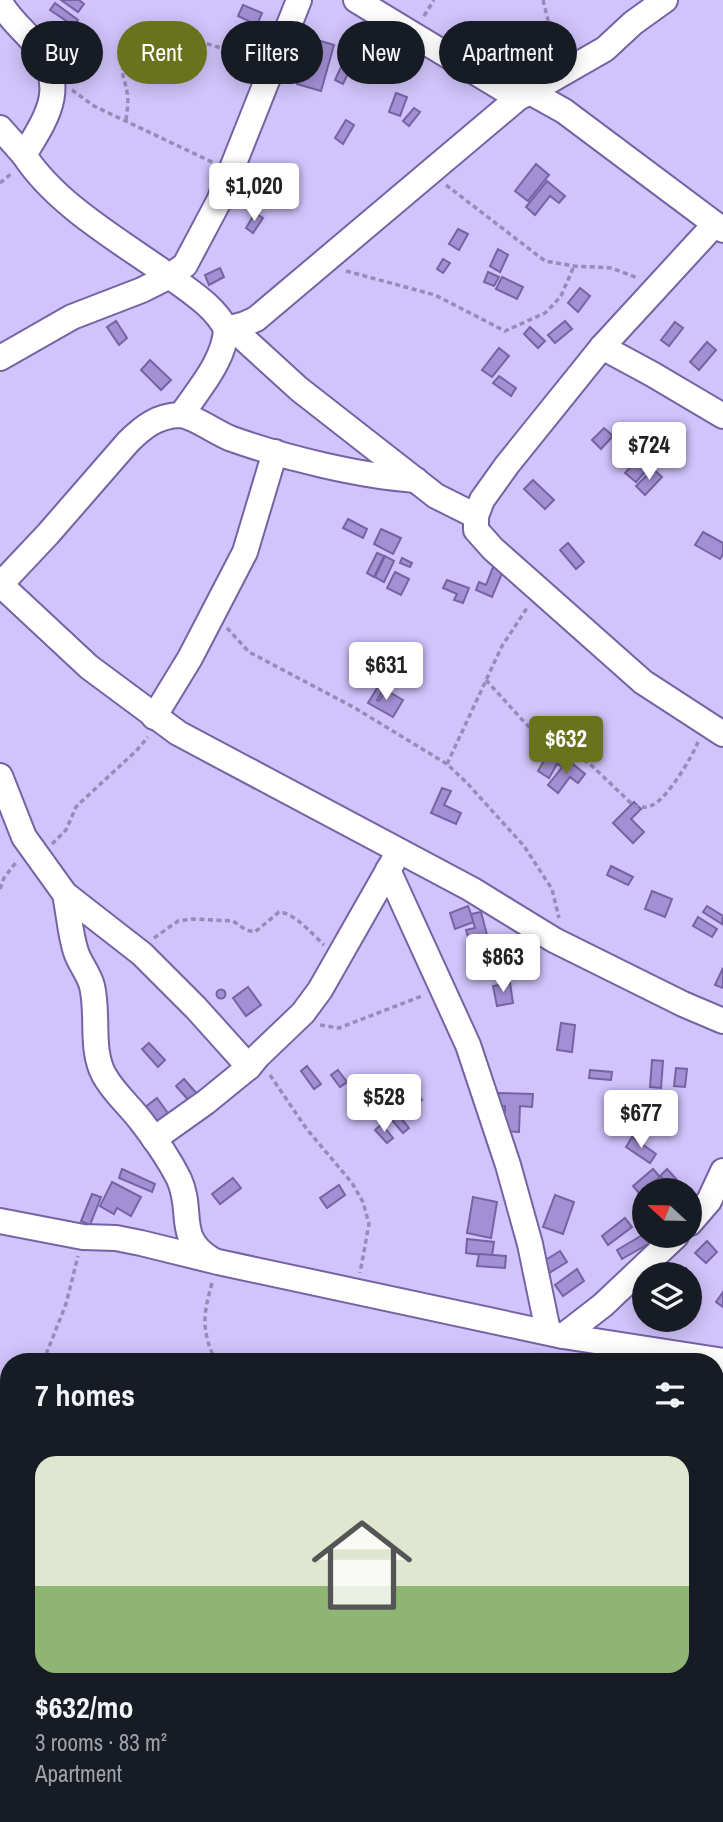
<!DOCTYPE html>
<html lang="en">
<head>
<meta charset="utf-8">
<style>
	:root { --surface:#171b24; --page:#20242c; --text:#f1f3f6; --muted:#9ea1a6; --line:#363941; --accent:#69731d }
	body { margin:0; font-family:"Archivo Narrow",sans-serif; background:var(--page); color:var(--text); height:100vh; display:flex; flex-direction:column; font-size:26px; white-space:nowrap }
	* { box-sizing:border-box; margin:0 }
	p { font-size:23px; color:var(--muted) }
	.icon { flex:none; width:38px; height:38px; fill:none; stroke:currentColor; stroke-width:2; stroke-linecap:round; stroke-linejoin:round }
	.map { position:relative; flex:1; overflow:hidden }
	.drawer { position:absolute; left:0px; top:1353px; width:724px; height:471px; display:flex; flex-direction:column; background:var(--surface); border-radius:28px 28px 0 0; box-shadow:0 4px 18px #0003 }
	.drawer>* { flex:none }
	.hud { position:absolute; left:21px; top:21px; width:682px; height:63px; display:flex; gap:14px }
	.needle { width:46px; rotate:292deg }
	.buttons { position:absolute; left:632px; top:1178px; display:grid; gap:14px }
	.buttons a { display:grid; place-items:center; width:70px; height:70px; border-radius:50%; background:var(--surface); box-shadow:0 4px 18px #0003; font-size:35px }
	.price { position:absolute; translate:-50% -60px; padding:0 16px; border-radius:7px; background:#fff; color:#222; font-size:23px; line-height:46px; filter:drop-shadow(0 2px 4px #0008) }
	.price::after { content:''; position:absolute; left:50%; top:42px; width:21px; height:16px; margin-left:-10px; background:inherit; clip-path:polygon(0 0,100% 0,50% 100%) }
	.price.active { background:var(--accent); color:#fff }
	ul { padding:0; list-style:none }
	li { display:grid; align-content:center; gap:14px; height:371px; padding:0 35px }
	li+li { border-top:2px solid var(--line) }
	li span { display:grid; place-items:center; height:217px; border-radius:21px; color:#555 }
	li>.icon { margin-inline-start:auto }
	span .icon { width:126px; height:126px; fill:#fffc; stroke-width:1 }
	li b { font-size:30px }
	h2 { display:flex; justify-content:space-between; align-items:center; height:84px; padding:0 35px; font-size:30px }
	.tag { padding:0 24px; border-radius:32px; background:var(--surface); box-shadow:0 4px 18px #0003; font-size:24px; line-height:63px }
	.tag.active { background:var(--accent); color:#fff }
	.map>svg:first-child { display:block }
</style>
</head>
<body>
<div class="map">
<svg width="723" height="1822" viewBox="0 0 723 1822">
	<rect width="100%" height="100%" fill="#d1c3fb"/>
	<g fill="#a390d4" stroke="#7563a3" stroke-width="2">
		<polygon points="61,0 79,0 84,4 78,12"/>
		<polygon points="55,3 78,20 74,26 50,10"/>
		<polygon points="243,5 262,13 257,25 238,16"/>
		<polygon points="366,34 374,37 371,44 363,40"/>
		<polygon points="354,38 363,42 343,84 335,80"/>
		<polygon points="317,40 334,45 321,91 297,84 301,71 307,73"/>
		<polygon points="396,93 407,97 400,116 389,112"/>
		<polygon points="414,108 420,112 409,126 403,121"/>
		<polygon points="346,120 354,125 343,144 335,138"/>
		<polygon points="536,164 549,175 528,201 515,191"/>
		<polygon points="547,181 565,196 559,203 550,196 535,215 526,207"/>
		<polygon points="255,213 263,218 253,233 246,228"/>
		<polygon points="458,229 468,234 459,250 449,244"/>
		<polygon points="498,249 508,255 500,272 490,266"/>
		<polygon points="443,259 450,263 443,273 437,269"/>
		<polygon points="220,268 224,277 209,285 205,275"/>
		<polygon points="488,272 499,277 494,286 484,282"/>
		<polygon points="502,277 523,287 517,299 496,289"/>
		<polygon points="580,288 590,296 578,312 568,303"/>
		<polygon points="116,321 127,338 119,345 107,327"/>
		<polygon points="565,321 572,329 555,343 548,335"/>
		<polygon points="675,322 683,328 669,346 661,340"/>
		<polygon points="530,327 545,341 538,348 524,334"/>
		<polygon points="707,342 716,350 699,370 690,362"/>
		<polygon points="499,348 509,356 492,377 482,370"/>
		<polygon points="150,360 171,380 161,390 141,370"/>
		<polygon points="499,376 516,388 511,396 493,383"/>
		<polygon points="604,428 613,436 601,449 592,440"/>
		<polygon points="643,453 654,462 636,482 625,473"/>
		<polygon points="653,469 662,477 645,495 636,486"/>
		<polygon points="533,480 554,500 545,509 524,489"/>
		<polygon points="348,519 367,529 363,538 343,528"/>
		<polygon points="381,529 401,538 393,554 374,544"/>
		<polygon points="703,532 723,543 723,554 720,559 695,545"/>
		<polygon points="568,543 584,562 576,569 560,550"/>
		<polygon points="377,553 384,556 374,577 367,573"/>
		<polygon points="385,556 394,561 384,582 375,577"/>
		<polygon points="402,558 412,563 410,567 400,563"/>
		<polygon points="493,567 503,571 492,597 476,590 479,582 486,585"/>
		<polygon points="395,572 409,579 401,595 387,588"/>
		<polygon points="447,580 469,588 463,603 454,600 457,594 443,588"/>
		<polygon points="379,685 384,688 377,700 379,701 386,690 403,700 393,717 368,703"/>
		<polygon points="553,746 574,759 567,770 557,764 549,778 538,771"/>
		<polygon points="568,760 585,774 578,783 570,777 558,793 548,785"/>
		<polygon points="442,788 451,791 444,805 461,813 456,824 431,813"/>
		<polygon points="634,802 641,809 631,819 644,832 633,843 613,823"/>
		<polygon points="611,866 633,877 628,885 607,875"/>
		<polygon points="652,891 672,899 665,917 645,909"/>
		<polygon points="468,906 474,922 455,929 450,913"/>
		<polygon points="707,906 723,916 722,924 703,912"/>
		<polygon points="481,912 487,935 469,940 466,930 475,928 471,914"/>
		<polygon points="698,917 717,929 712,937 693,926"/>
		<polygon points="723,968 723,988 715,985"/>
		<polygon points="510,983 513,1003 497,1006 493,986"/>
		<polygon points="248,987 261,1005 246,1016 233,998"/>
		<circle cx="221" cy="994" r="4.5"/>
		<polygon points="561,1023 575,1025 572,1052 557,1050"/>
		<polygon points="149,1043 165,1060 158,1067 142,1049"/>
		<polygon points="652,1060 663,1061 661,1088 650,1087"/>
		<polygon points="307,1066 321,1084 314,1089 301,1071"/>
		<polygon points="676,1068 687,1069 685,1087 674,1086"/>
		<polygon points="338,1070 347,1082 340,1087 331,1075"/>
		<polygon points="590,1070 612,1072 611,1080 589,1078"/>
		<polygon points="184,1079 198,1095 190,1102 176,1086"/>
		<polygon points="416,1091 422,1100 403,1113 397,1104"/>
		<polygon points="497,1093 533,1094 532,1107 520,1106 519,1132 504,1131 505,1106 497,1106"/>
		<polygon points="157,1098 173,1120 160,1130 144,1108"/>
		<polygon points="650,1103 661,1103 660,1122 648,1121"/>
		<polygon points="394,1107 396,1111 385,1118 382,1114"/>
		<polygon points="396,1112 409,1128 403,1133 390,1118"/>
		<polygon points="382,1124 393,1138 387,1143 375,1130"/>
		<polygon points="632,1137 656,1154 650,1163 626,1147"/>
		<polygon points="122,1169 155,1184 152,1192 119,1178"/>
		<polygon points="653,1169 660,1177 640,1194 633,1186"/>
		<polygon points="667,1169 678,1181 671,1188 660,1176"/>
		<polygon points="233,1178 241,1188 220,1204 212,1194"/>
		<polygon points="112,1182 141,1197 131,1216 117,1208 114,1214 100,1206"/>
		<polygon points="339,1185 345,1195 327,1208 320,1198"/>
		<polygon points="92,1194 101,1197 90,1225 81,1221"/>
		<polygon points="555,1195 574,1202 563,1234 543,1227"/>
		<polygon points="473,1197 497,1202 491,1238 467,1233"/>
		<polygon points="625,1218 632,1227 608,1245 602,1236"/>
		<polygon points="644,1234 650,1243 622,1259 617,1250"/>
		<polygon points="467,1239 494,1242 492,1256 466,1253"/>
		<polygon points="707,1241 717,1252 706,1263 695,1253"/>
		<polygon points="560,1251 567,1262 546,1275 539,1264"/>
		<polygon points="479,1254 506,1256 505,1268 477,1266"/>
		<polygon points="686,1268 700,1292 691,1297 690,1274 677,1273"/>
		<polygon points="577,1269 584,1281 563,1296 555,1285"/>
		<polygon points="723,1292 723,1307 716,1302"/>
	</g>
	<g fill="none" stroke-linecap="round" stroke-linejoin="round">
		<defs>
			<g id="minor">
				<polyline points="356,0 518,98"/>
				<path d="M0,2C9,19 23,29 35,44C69,87 47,117 24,155C57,206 122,242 172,278C191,292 215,307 226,329C225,360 198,390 182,414"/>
				<polyline points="530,92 605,49 633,23 665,0"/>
				<polyline points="0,128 24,155"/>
				<polyline points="715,224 602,347 507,465 482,500 476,516 476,530 493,549 643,682 723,734"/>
				<polyline points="232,328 299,389 386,457 436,496 476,516"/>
				<polyline points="226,329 245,324 256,319 518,98 530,92 564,111 723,230"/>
				<polyline points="602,347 652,374 723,416"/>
				<polyline points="0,358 72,317 142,290 170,276 185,265 219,201 299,0"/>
				<polyline points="0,584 89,667 178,733 471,889 554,940 683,1004 723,1021"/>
				<path d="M0,585L48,534L128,442C143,427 157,416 179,415C192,415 218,434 232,439C286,458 359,476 416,480"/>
				<polyline points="154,717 190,658 245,552 275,452"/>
				<polyline points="0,776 24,837 65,894 142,954 196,1008 249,1067"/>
				<polyline points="388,870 468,1045 508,1165 530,1244 548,1331"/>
				<path d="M65,894C69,913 70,934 76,952C80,964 89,974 92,986C99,1015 90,1049 104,1075C114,1093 129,1105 141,1121C155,1139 169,1159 179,1179C194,1212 175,1237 211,1259"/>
				<polyline points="154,1139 206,1102 249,1067 258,1056 303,1013 320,990 394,860"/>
				<polyline points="0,1221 83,1237 116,1238 141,1243 218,1262 563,1336 723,1361"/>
				<polyline points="690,1223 709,1201 723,1171"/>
				<polyline points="563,1336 603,1305 676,1236"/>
			</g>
		</defs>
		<use href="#minor" stroke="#7563a3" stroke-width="28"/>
		<g stroke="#978bb9" stroke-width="3.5" stroke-dasharray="5 3.5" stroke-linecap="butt">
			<polyline points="543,0 553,40 558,51"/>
			<polyline points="424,16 434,0"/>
			<polyline points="72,90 94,106 214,163"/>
			<path d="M126,120C127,111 129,102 127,92C126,83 121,75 123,66C134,11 222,50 255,58"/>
			<polyline points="0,183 12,173"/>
			<polyline points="446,185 545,261 574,266 611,268 638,278"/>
			<polyline points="346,271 435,295 505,331 545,313 552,306 561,296 574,266"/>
			<polyline points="227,628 249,652 355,708 447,764 467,783 524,846 552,889 559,918"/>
			<path d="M486,680L527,725L544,739L589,763L634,806C642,808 649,808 656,803C670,793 691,759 698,742"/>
			<polyline points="447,764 502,646 527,608"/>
			<polyline points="52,844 66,830 76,807 81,802 136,751 148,737"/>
			<polyline points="0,889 4,878 17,861"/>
			<path d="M154,938L178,921L192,919L233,921L246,930L255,932L279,912C295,913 312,934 324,945"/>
			<polyline points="320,1025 339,1028 422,996"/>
			<polyline points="270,1075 306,1128 352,1183 363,1202 369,1224 360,1273"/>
			<path d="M212,1283C203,1315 201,1330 216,1362"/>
			<polyline points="43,1362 66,1304 78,1256"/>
			<polyline points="536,1362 540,1353"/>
			<polyline points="0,1474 9,1452"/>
			<polyline points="362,1822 364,1815"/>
		</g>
		<use href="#minor" stroke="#fff" stroke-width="24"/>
	</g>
</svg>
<div class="buttons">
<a><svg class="needle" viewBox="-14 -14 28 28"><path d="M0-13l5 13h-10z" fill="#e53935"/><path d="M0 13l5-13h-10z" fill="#9ea1a6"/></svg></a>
<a><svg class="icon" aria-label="layers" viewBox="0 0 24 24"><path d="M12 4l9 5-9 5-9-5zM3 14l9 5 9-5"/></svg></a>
</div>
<b class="price" style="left:254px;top:223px">$1,020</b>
<b class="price" style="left:649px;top:482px">$724</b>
<b class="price" style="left:386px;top:702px">$631</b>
<b class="price active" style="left:566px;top:776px">$632</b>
<b class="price" style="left:503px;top:994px">$863</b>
<b class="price" style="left:384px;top:1134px">$528</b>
<b class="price" style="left:641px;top:1150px">$677</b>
<div class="hud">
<a class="tag">Buy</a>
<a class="tag active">Rent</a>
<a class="tag">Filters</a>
<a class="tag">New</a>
<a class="tag">Apartment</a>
</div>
<section class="drawer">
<h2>7 homes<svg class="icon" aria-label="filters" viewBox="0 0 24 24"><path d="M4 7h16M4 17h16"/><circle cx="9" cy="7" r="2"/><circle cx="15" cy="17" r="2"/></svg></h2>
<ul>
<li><span style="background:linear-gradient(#dfe7d0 60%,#8fb573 0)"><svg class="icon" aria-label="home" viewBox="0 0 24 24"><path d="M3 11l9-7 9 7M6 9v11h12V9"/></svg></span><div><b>$632/mo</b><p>3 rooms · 83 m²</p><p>Apartment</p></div></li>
</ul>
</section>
</div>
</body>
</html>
